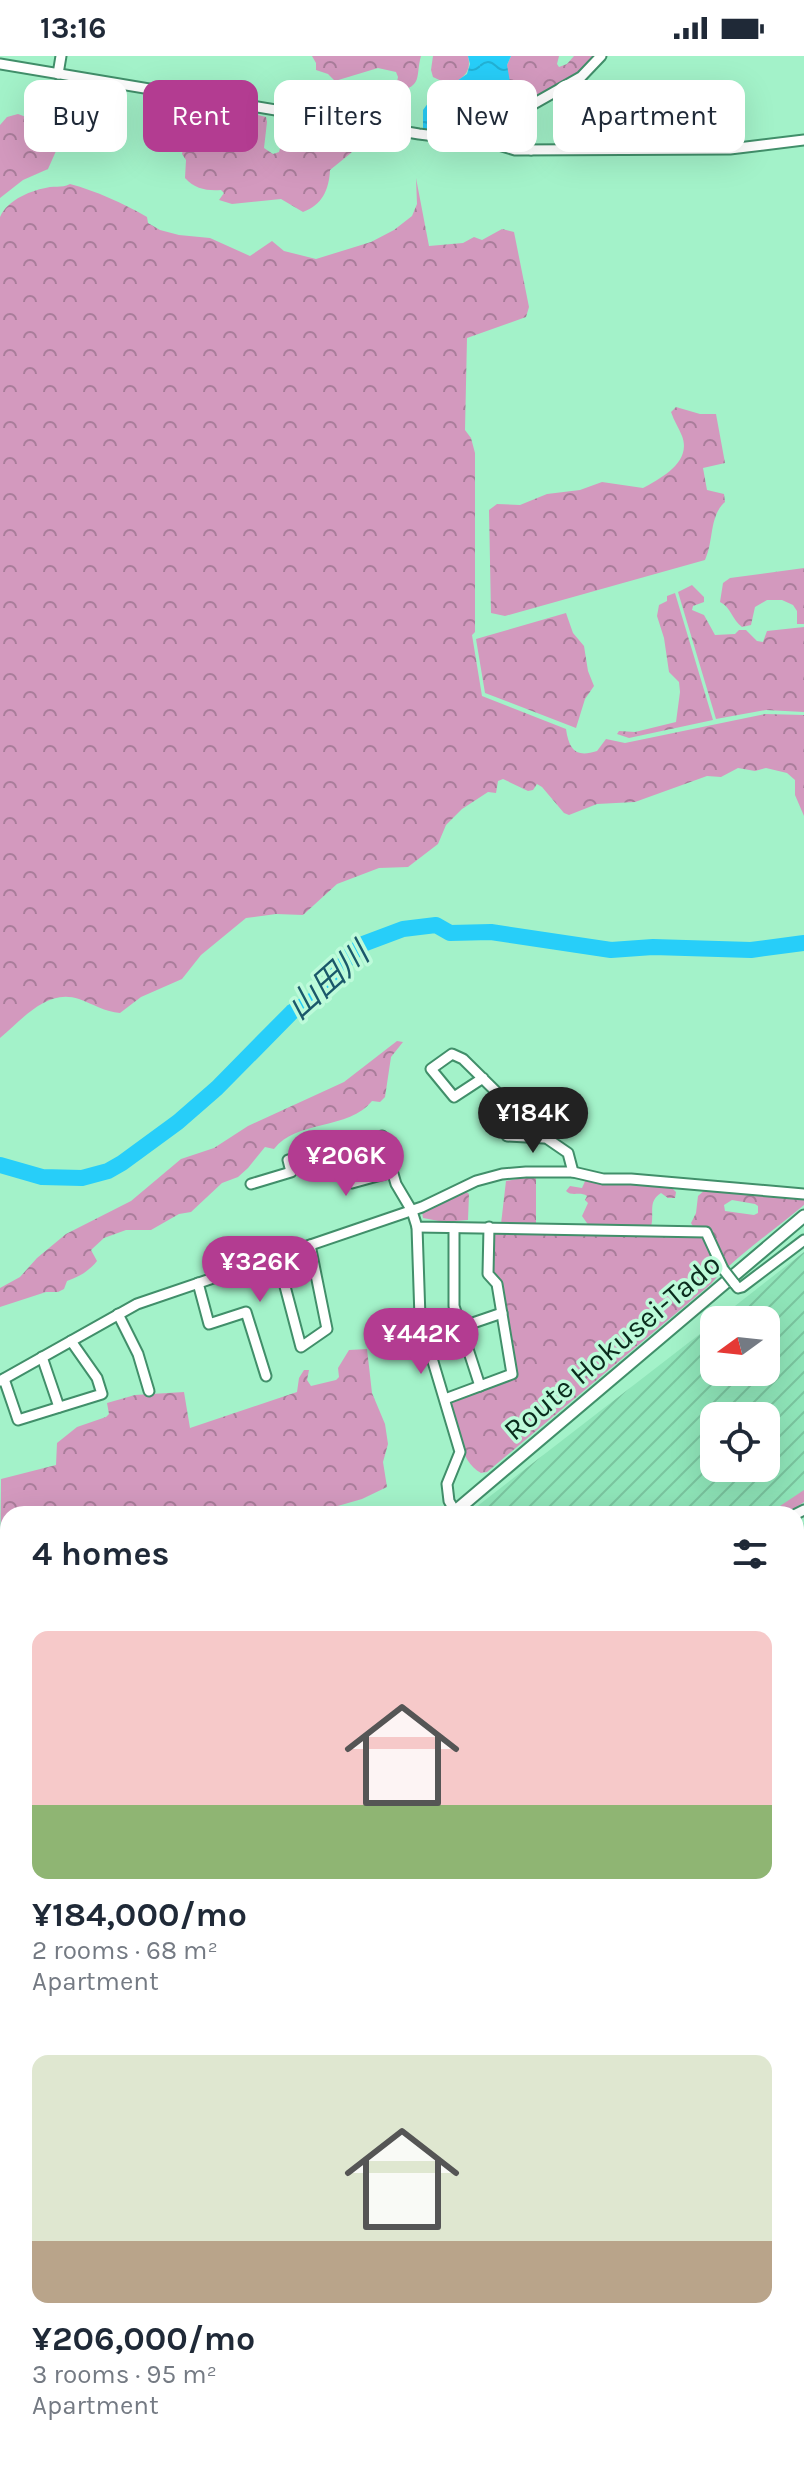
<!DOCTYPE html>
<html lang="en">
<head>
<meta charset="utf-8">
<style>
	:root { --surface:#fff; --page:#f2f2f3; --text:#1f2937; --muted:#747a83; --accent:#b33c91 }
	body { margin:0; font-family:Karla,"Noto Sans JP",sans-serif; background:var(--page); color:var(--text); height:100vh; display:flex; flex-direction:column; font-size:30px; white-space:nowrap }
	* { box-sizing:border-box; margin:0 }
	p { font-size:26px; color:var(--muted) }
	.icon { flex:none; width:44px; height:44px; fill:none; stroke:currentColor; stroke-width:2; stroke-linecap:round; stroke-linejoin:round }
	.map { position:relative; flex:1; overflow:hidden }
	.details { position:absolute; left:0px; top:1450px; width:804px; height:962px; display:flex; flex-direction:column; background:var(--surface); border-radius:24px 24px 0 0; box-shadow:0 8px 32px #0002 }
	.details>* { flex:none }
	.hud { position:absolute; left:24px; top:24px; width:756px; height:72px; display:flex; gap:16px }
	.needle { width:52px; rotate:255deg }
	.fabs { position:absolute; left:700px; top:1250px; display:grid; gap:16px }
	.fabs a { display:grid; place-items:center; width:80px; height:80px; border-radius:16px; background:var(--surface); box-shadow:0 8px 32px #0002; font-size:40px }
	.price { position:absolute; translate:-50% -68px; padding:0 18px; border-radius:28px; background:var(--accent); color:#fff; font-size:26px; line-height:52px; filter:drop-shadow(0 2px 4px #0008) }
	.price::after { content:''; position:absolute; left:50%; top:48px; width:24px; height:18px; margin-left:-12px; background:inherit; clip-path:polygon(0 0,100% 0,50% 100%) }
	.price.selected { background:#222; color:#fff }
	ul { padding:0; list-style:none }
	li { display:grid; align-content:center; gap:16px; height:424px; padding:0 32px }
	li span { display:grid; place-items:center; height:248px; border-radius:16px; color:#555 }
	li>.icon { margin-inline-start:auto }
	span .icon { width:144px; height:144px; fill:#fffc; stroke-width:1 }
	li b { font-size:34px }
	h2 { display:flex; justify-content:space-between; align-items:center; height:96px; padding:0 32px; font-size:34px }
	.chip { padding:0 28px; border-radius:16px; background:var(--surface); box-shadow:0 8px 32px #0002; font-size:28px; line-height:72px }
	.chip.selected { background:var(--accent); color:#fff }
	.status { display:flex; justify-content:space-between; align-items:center; height:56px; padding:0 40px; background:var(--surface); direction:ltr }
	.status svg { height:22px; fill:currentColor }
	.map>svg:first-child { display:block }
</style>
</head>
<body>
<div class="status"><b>13:16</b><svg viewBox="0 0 49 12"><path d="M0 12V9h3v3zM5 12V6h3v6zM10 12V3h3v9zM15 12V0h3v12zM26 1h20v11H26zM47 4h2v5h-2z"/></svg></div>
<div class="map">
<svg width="804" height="2411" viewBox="0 0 804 2411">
	<defs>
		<pattern id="industrial-furrows" width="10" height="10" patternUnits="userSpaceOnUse" patternTransform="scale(2)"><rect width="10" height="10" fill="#8fe5b9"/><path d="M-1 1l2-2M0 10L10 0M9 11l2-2" fill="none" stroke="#7ac59f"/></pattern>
		<pattern id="forest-crowns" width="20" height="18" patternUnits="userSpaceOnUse" patternTransform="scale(2)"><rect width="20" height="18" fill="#d399be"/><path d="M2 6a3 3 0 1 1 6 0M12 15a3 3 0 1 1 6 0" fill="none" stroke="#a97d9a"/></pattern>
		<pattern id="water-waves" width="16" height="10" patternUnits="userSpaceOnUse" patternTransform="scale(2)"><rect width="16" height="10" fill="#27cef9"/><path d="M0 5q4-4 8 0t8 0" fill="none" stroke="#22b1d5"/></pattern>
	</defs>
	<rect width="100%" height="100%" fill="#a3f2c9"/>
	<g fill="url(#industrial-furrows)" fill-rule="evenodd">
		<path d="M804,1196V1439L775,1458H467L714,1267V1316H766V1264H717ZM714,1360H766V1412H714Z"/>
		<polygon points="804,1467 804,1702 796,1707 796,1472"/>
	</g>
	<g fill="url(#forest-crowns)" fill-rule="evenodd">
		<path d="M312,0H421C415,21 424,28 397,37L395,35L398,21L396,16L378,12L335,25L328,18L316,14V7Z"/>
		<path d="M433,0H468C472,16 463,22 450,29L433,21L431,14Z"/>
		<polygon points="511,0 559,0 557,8 559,11 567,8 574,0 594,0 574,20 501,59 493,46 508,28 507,9"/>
		<path d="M246,56L266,61L267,66L264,92L273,98L279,96L283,81L293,79L298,66L345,74L361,83L351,97L330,114C329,134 322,149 303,156L281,143L232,148L219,144L224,137L221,134C207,135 195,133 185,122L186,104L182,98L185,86L189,83L213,88L238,84L241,63Z"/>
		<polygon points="18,58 64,75 72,75 72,83 56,95 48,113 23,124 0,142 0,69 7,61"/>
		<path d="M416,122L429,190L463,187L474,181L482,184L502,173L514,176L529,251L526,261L467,282L465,374L471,382L475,397V576L472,579L482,640L566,673C569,694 576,702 597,695L606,683L625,687L765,658L804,659V760L795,739V724L787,717L766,712L755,715L738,712L721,721L707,720L635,746L597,748L569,759L564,757L542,731L537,728L533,734L528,735L503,723L498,725L496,737L488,736L462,753L446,769L438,788L408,811L379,812L337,828L303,859L276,858L246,862L201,899L182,923L141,941L120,957C105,956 93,948 79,943C47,932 23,963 0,982V161C8,143 32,134 50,131C58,130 63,132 70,128C96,135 123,147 147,161L148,167L160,174L179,179L210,182L250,200L272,185L284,195L316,203L371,186L394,174L412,160L417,148Z"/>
		<path d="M676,351L700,358H716L725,407L703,412L707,434L724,438L725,446C709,460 714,485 705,504L505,560L491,557L489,454L497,448L520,449L547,438L580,434L602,426L643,432C661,422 692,406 682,380C679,372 674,365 671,356Z"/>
		<path d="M804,512V568H797V555L793,549L782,544H767L755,551L751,569L742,571C732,564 731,551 720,546L723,527L730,522Z"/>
		<polygon points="692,529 704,541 704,546 693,550 692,554 704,559 715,579 735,578 739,574 746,574 757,585 763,586 767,575 804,571 804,656 766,654 716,663 678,536"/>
		<polygon points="675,537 713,664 629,682 617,678 619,675 635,676 676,666 680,636 679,626 669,616 664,582 657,560 659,549 667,545 667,540"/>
		<polygon points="566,557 573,577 584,590 588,615 594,630 585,643 576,672 485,637 476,583"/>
		<path d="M397,985L403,986L391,1001L385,1041L380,1046L372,1045C349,1074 296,1064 274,1093L265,1091L248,1112L238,1121L222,1127L191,1156L179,1158L151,1174H126L104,1182L91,1194L97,1205C89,1215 79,1221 67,1225L64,1233L58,1236H46L0,1251V1232L20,1221L37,1202L66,1178L131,1145L181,1103L214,1092L248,1070L344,1026Z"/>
		<polygon points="533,1120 536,1121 536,1167 501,1168 506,1125"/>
		<path d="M586,1123L671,1131L676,1136L675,1142H668L661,1137C647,1146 655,1157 651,1171L589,1170L582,1160L588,1147L585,1144L587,1140C580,1135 572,1141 566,1135L570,1130L582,1132Z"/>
		<path d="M706,1133L804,1143V1149C779,1170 752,1189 729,1210H725L711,1179L694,1172L691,1167L696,1157L698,1140ZM732,1144L755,1148L758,1150V1157L754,1159L725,1155L724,1149Z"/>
		<polygon points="464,1134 469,1138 468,1164 444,1166 423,1162 422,1156"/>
		<path d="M492,1173L703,1179L721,1216L711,1228L487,1416L481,1417C459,1405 456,1370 450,1347L451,1343L515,1319L491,1216Z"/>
		<polygon points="367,1293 372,1337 385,1368 388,1388 383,1406 387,1431 362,1443 310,1458 8,1458 8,1577 0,1573 1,1423 56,1409 57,1387 77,1371 106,1361 109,1358 107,1347 135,1339 184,1336 190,1372 297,1336 299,1322 304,1314 309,1314 307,1324 311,1330 336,1324 339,1321 338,1312 349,1294"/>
		<polygon points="804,1434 804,1446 786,1458 768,1458"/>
		<polygon points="804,1712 804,1864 796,1873 796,1717"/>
		<polygon points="796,1917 804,1941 804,1982 796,1962"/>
		<polygon points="796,1970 804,1989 804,2069 796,2067"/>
		<polygon points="4,2196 8,2197 8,2363 0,2363 0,2201"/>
		<polygon points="0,2366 8,2366 8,2404 95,2404 92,2411 0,2411"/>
		<polygon points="98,2404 159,2404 178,2411 94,2411"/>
		<polygon points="209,2404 265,2404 260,2411 200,2411"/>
		<polygon points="275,2404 326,2404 332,2411 271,2411"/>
		<polygon points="328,2404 369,2404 371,2411 335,2411"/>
	</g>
	<polygon fill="url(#water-waves)" points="468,0 511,0 507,9 510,26 495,46 475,41 438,69 423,74 423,54 431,43 467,18 470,8"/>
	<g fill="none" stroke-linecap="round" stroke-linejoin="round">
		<polyline stroke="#27cef9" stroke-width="16" points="0,1109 42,1121 82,1122 108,1115 122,1107 178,1066 217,1032 292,956 315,943 329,930 349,900 363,888 403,873 436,869 450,877 491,876 611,894 653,891 751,894 804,887"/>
		<defs>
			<g id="minor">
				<polyline points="0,8 419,78 492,87 515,94 730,93 804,84"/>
				<polyline points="58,18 61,0"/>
				<path d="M519,59C513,73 520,85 531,94"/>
				<polyline points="492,87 521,55 581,21 601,0"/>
				<polyline points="483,1022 454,1041 431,1013 452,998 463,1003 536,1075 568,1097 573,1116"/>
				<polyline points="507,1080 544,1082"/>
				<polyline points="339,1092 352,1127 392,1116"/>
				<polyline points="251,1128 291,1116 288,1104 382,1080 396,1128 412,1155 417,1171 706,1176 723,1213"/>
				<polyline points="417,1171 420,1262 460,1396 447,1428 449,1445 455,1455"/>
				<polyline points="454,1172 454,1250 480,1330"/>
				<polyline points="277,1200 301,1291 327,1273 310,1189"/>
				<polyline points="198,1227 209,1268 246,1256 266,1320"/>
				<polyline points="734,1227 738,1232 742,1231 804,1184"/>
				<polyline points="118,1258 138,1298 149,1335"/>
				<polyline points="426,1283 502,1257"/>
				<polyline points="42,1301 59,1351"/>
				<polyline points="4,1323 18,1364 102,1338 97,1322 71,1285"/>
				<polyline points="0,1325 137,1248 422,1151 476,1125 502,1118 526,1116 573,1116 603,1123 631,1123 804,1138"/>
				<polyline points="445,1343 512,1318 497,1228 488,1218 489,1171"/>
				<polyline points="796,1458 804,1454"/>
				<polyline points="0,1670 8,1670"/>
				<polyline points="0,1766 8,1759"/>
				<polyline points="796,1966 804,1986"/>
				<polyline points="0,2018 4,2110 8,2119"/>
				<polyline points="796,2182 804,2168"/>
				<polyline points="0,2194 8,2184"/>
				<polyline points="796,2283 804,2301"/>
				<polyline points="538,2404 542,2411"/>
				<polyline points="711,2404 714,2411"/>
			</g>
			<g id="major">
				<polyline points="452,1458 804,1160"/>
				<polyline points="0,1899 8,1887"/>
				<polyline points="0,1963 8,1963"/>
				<polyline points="796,2327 804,2327"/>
				<polyline points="374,2404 377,2411"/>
				<polyline points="616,2411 624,2404"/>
			</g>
		</defs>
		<use href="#minor" stroke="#418f6a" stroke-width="13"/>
		<use href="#major" stroke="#418f6a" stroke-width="15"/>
		<use href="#minor" stroke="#fff" stroke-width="9"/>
		<use href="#major" stroke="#fff" stroke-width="11"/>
		<defs>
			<g id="rail">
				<polyline points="796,1882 804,1873"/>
				<polyline points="265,2411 271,2404"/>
			</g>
		</defs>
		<use href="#rail" stroke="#4d8268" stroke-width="6"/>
		<use href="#rail" stroke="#bdfbda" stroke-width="3" stroke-dasharray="9" stroke-linecap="butt"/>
		<defs>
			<polyline id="minor-bridge" points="723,1213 734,1227"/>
		</defs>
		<use href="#minor-bridge" stroke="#418f6a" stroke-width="13" stroke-linecap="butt"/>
		<use href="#minor-bridge" stroke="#fff" stroke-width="9"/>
	</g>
	<g text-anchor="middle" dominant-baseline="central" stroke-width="7" stroke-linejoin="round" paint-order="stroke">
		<g font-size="30" fill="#0a2c1d" stroke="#bdfbda">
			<text transform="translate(612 1291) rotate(-40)">Route Hokusei-Tado</text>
		</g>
		<g font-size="32" font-style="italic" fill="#1a586a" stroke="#bdfbda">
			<text transform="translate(328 925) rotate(-42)">山田川</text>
		</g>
	</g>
</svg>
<div class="fabs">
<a><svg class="needle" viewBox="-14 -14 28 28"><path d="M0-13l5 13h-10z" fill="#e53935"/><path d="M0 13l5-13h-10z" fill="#747a83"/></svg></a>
<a><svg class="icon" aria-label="locate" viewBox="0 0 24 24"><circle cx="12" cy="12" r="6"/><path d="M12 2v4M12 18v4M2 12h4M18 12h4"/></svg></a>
</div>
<b class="price selected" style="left:533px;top:1099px">¥184K</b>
<b class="price" style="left:346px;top:1142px">¥206K</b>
<b class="price" style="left:260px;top:1248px">¥326K</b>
<b class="price" style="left:421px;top:1320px">¥442K</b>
<div class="hud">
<a class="chip">Buy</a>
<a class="chip selected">Rent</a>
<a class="chip">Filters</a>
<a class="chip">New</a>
<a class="chip">Apartment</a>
</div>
<section class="details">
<h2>4 homes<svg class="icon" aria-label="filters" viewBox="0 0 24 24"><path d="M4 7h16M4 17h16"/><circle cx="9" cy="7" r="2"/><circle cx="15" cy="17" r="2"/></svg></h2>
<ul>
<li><span style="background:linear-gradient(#f6c9c9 70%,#8fb573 0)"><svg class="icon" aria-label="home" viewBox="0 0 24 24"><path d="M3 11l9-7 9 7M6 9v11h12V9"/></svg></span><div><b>¥184,000/mo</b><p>2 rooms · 68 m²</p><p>Apartment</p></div></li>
<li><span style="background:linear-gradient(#dfe7d0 75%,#b9a48a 0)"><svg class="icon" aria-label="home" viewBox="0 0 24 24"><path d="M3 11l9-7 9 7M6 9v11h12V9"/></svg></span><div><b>¥206,000/mo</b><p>3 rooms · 95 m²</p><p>Apartment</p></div></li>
</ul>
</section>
</div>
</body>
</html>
